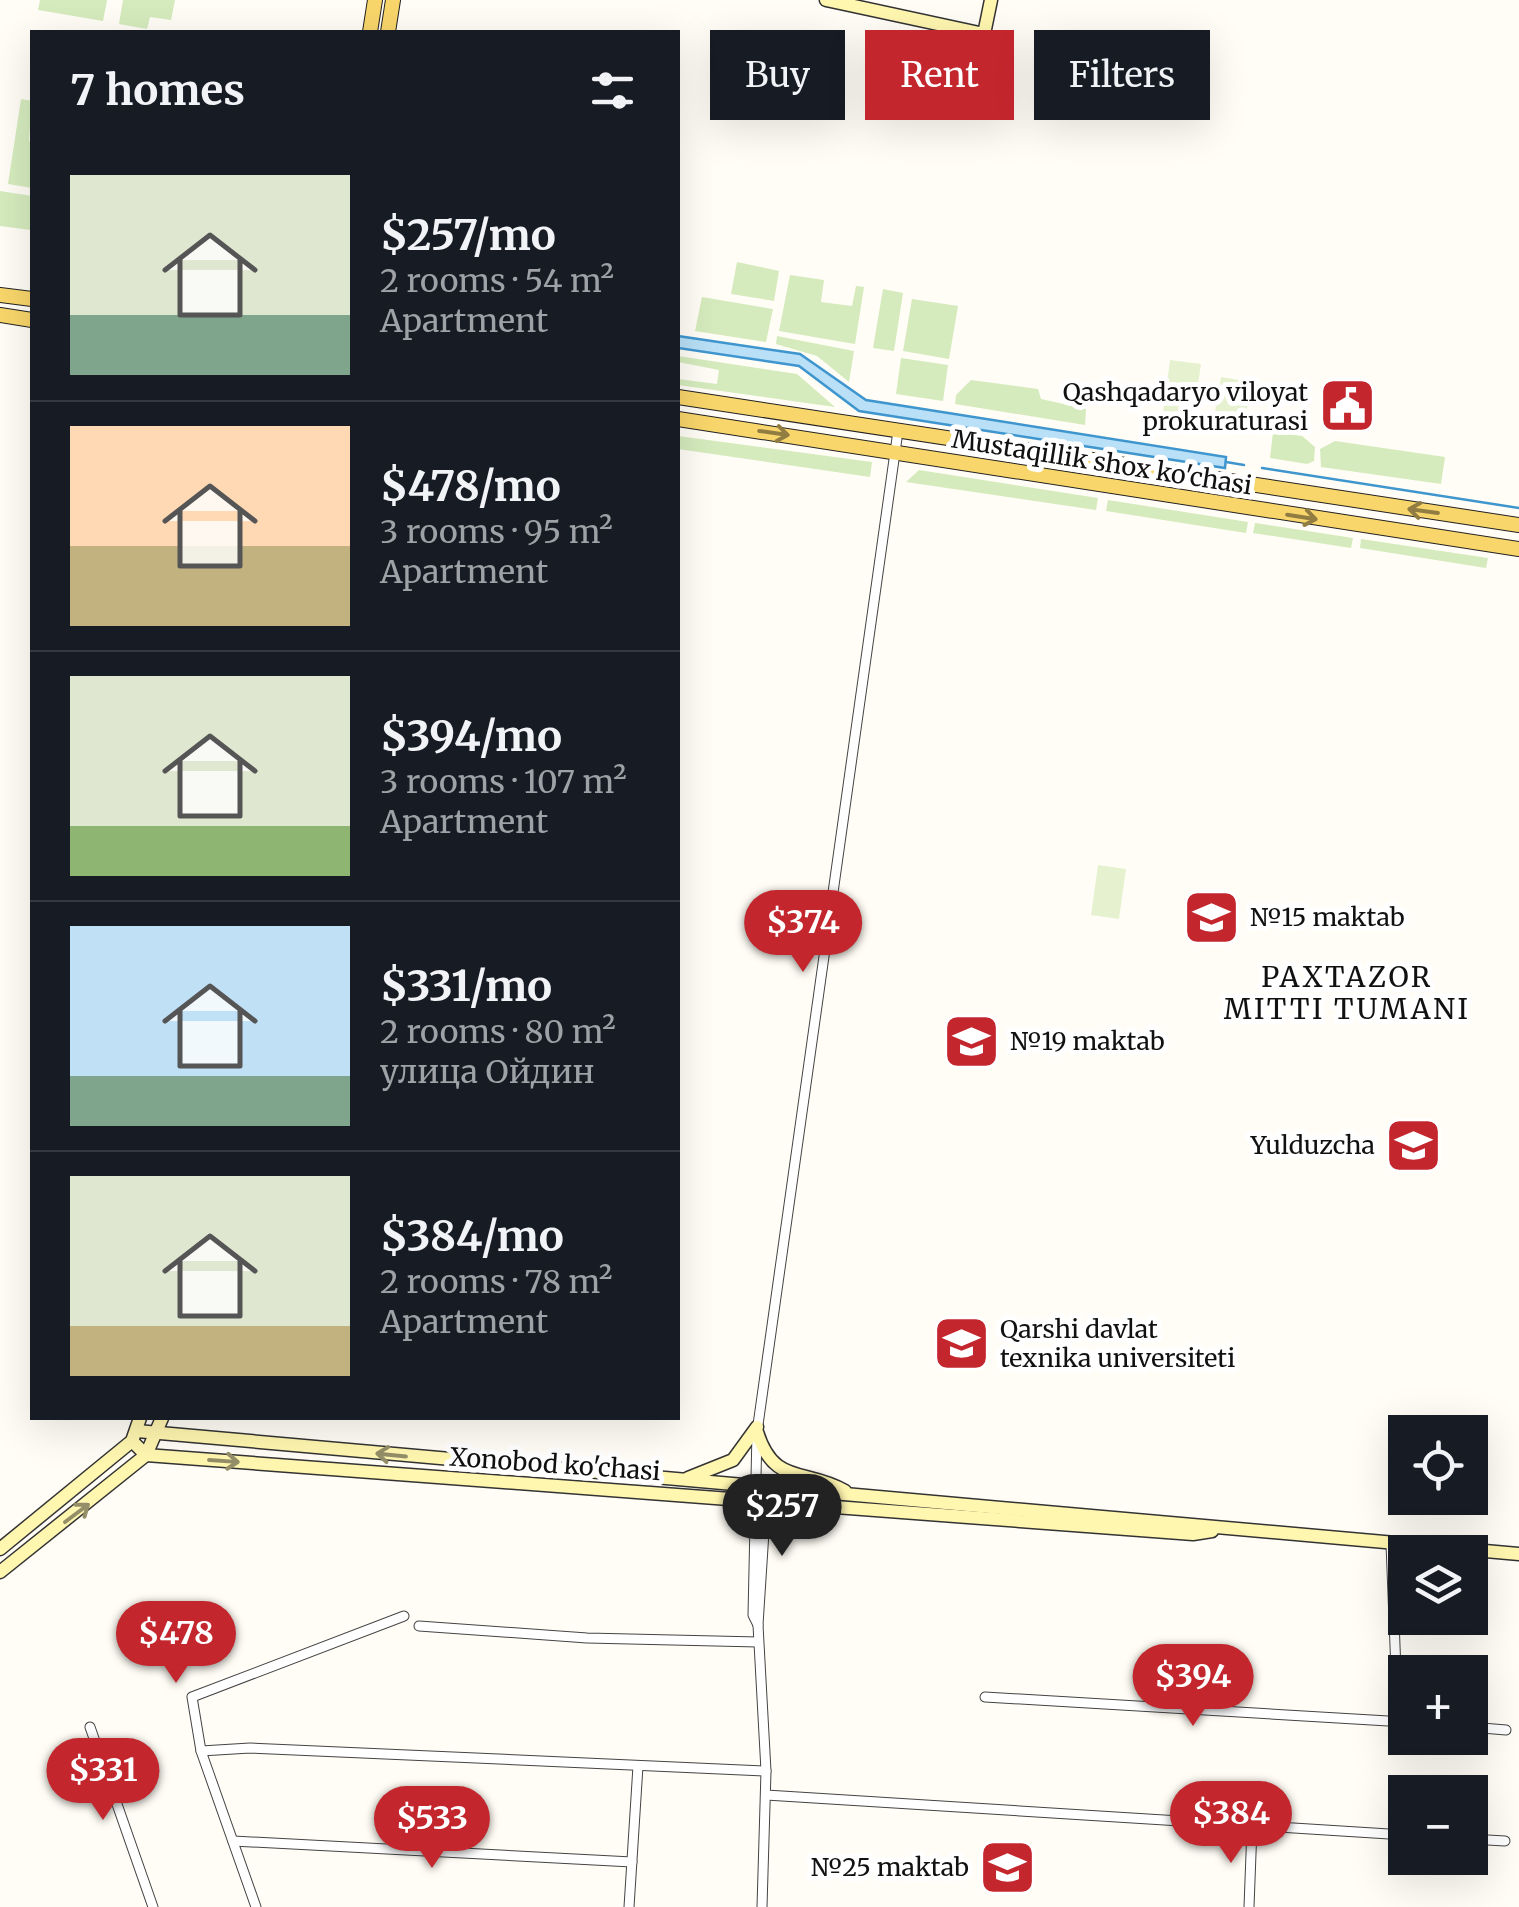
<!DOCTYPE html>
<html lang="en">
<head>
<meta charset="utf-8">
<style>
	:root { --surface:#171b24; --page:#20242c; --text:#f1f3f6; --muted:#9ea1a6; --line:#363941; --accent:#c4262e }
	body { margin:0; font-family:Merriweather,serif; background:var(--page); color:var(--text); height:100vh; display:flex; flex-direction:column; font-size:38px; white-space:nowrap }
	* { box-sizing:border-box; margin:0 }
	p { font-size:32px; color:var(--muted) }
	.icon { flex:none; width:55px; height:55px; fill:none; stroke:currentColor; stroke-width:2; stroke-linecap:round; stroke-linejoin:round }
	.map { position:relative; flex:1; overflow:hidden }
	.details { position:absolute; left:30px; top:30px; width:650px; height:1390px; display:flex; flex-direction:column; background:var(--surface); border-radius:0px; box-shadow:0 10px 40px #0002 }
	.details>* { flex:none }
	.top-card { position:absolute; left:710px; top:30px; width:658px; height:90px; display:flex; gap:20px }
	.tools { position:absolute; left:1388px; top:1415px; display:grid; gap:20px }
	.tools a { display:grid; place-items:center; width:100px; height:100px; border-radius:0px; background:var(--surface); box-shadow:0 10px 40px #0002; font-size:50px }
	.price { position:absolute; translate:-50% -85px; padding:0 22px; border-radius:35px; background:var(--accent); color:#fff; font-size:32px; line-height:65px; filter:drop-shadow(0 2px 5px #0008) }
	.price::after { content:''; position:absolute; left:50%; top:60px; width:30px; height:22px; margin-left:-15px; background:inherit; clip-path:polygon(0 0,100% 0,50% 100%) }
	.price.on { background:#222; color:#fff }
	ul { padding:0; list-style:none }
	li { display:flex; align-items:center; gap:30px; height:250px; padding:0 40px }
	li+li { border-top:2px solid var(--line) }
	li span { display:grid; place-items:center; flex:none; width:280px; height:200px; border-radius:0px; color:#555 }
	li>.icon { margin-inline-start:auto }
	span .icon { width:120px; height:120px; fill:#fffc; stroke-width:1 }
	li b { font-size:42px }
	h2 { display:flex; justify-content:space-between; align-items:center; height:120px; padding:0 40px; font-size:42px }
	.tag { padding:0 35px; border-radius:0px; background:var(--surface); box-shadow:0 10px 40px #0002; font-size:35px; line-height:90px }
	.tag.on { background:var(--accent); color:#fff }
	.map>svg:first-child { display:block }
</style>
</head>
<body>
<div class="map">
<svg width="1519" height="1907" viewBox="0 0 1519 1907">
	<rect width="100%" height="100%" fill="#fffdf5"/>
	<g fill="#d5ebbd">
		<polygon points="40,0 107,0 103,21 38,10"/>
		<polygon points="123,0 175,0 171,20 150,17 147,29 119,24"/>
		<polygon points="21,99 32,101 29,140 32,145 32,188 8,184"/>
		<polygon points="0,191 32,196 31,230 0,226"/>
		<polygon points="737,262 779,271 774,301 731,294"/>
		<polygon points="790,275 824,280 821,302 852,306 856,286 864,287 855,344 779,331"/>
		<polygon points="883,289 903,293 894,351 873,348"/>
		<polygon points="702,297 773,309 766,342 695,331"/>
		<polygon points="912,299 958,306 949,359 903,351"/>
		<polygon points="777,336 854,351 849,382 817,356 776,344"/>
		<polygon points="678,356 797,374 835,407 678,385 678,379 717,384 719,370 678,362"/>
		<polygon points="901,358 948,365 943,401 896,394"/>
		<polygon points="971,380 1038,389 1041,399 1086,409 1085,425 955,404 956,395"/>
		<polygon points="1273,432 1302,436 1315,447 1314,461 1307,464 1270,458"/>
		<polygon points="678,436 872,462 870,477 678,449"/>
		<polygon points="1335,441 1445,457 1441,484 1321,467 1320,449"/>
		<polygon points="919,470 1098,498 1096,510 906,482"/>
		<polygon points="1108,500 1248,522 1246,533 1106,511"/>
		<polygon points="1255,523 1353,538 1351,548 1253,533"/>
		<polygon points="1361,539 1488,558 1486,568 1360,548"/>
	</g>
	<g fill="#e6f2cf">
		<polygon points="1170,360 1201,364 1192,425 1162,421"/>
		<polygon points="1221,377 1251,382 1243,435 1212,430"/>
		<polygon points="1098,865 1126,869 1119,919 1091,915"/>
	</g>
	<polygon fill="#b9e0f7" stroke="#3f96cf" stroke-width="2.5" points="678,336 800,354 866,400 1226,457 1225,468 859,411 799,366 678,348"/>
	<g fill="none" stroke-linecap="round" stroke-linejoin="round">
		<g stroke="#3f96cf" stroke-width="2.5">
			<polyline points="1226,462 1244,465"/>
			<polyline points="1262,468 1519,508"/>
		</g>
		<defs>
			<g id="street">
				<polyline points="1391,1544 1398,1722"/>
				<polyline points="758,1625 753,1615 757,1432 898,431"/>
				<polyline points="419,1626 587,1638 758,1642"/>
				<polyline points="985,1697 1405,1722"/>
				<polyline points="90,1727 153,1907"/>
				<polyline points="1470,1727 1506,1730"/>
				<polyline points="201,1751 250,1748 766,1771"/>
				<polyline points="766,1795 1405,1835"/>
				<polyline points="1470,1839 1505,1841"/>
				<polyline points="233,1841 632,1862"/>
				<polyline points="256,1907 201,1751 192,1697 404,1616"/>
				<polyline points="629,1907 638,1766"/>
				<polyline points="762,1907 766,1771 758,1625 766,1501"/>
				<polyline points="1249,1907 1252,1827"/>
			</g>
			<g id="secondary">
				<polyline points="826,0 984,34 991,0"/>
				<polyline points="137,1431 1519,1554"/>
				<path d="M757,1432C774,1486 804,1468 845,1491"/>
				<polyline points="132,1441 146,1455 1193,1534 1212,1531"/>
				<polyline points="688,1478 733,1460 757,1427"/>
				<polyline points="0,1549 132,1441 140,1418"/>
				<polyline points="0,1572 146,1455 162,1418"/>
			</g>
			<g id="primary">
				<polyline points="370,32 375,0"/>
				<polyline points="388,32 393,0"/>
				<polyline points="0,295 32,299"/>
				<polyline points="0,315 32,320"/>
				<polyline points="678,397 1519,525"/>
				<polyline points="678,419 1519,549"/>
			</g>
		</defs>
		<use href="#street" stroke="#444" stroke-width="11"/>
		<use href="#secondary" stroke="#333" stroke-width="15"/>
		<use href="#primary" stroke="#222" stroke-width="16"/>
		<use href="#street" stroke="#fff" stroke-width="9"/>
		<use href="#secondary" stroke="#fff6b0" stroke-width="12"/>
		<use href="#primary" stroke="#f9d66b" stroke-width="14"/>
	</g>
	<defs><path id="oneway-shaft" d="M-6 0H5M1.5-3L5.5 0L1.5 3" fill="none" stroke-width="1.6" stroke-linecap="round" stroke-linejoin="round" transform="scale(2.5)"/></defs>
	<g stroke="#917d42">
		<use href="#oneway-shaft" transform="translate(774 433) rotate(8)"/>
		<use href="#oneway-shaft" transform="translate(1423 511) rotate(-172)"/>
		<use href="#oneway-shaft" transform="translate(1302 517) rotate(9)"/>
	</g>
	<g stroke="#948f68">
		<use href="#oneway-shaft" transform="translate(391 1455) rotate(-174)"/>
		<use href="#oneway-shaft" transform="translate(224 1461) rotate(4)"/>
		<use href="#oneway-shaft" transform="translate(77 1513) rotate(-37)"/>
	</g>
	<defs>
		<symbol id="civic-square" viewBox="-11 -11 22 22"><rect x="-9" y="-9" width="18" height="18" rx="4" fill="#c4262e" stroke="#fff"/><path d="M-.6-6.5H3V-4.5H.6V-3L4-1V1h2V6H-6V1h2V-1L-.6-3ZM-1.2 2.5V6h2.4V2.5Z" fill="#fff"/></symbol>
		<symbol id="school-square" viewBox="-11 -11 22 22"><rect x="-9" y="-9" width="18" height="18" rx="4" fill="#c4262e" stroke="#fff"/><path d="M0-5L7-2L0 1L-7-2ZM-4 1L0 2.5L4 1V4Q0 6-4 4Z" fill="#fff"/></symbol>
		<symbol id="university-square" viewBox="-11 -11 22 22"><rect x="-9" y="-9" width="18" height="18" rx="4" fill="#c4262e" stroke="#fff"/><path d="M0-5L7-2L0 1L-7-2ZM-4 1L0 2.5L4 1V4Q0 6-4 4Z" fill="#fff"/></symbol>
	</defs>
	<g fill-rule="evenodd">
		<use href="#civic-square" x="1316" y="374" width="63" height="63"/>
		<use href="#school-square" x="1180" y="886" width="63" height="63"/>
		<use href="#school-square" x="940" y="1010" width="63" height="63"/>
		<use href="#school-square" x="1382" y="1114" width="63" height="63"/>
		<use href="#university-square" x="930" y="1312" width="63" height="63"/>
		<use href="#school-square" x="976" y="1836" width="63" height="63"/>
	</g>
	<g text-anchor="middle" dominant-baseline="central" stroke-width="10" stroke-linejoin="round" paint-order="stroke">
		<g font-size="25" fill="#111" stroke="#fff" text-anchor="end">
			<text x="1308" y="392">Qashqadaryo viloyat<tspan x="1308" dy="29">prokuraturasi</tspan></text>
			<text x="1250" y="917" text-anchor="start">№15 maktab</text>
			<text x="1010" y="1041" text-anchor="start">№19 maktab</text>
			<text x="1375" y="1145">Yulduzcha</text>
			<text x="1000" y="1329" text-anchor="start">Qarshi davlat<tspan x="1000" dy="29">texnika universiteti</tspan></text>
			<text x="969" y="1867">№25 maktab</text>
		</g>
		<g font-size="25" fill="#111" stroke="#fff">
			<text transform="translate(1102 462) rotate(9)">Mustaqillik shox ko'chasi</text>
			<text transform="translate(555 1464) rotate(4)">Xonobod ko'chasi</text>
		</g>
		<g font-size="28" letter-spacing="2.5" fill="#111" stroke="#fff">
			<text x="1347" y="977">PAXTAZOR<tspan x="1347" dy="32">MITTI TUMANI</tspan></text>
		</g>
	</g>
</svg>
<div class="tools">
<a><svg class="icon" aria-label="locate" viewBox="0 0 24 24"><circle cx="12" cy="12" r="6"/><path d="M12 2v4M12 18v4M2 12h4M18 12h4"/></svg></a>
<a><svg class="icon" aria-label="layers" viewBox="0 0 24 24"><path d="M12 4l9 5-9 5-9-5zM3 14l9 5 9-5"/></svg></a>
<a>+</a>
<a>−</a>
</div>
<b class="price" style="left:803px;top:975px">$374</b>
<b class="price on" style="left:782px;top:1559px">$257</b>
<b class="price" style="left:176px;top:1686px">$478</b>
<b class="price" style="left:1193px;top:1729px">$394</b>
<b class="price" style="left:103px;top:1823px">$331</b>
<b class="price" style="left:1231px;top:1866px">$384</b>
<b class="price" style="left:432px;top:1871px">$533</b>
<div class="top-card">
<a class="tag">Buy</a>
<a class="tag on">Rent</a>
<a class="tag">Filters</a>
</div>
<section class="details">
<h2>7 homes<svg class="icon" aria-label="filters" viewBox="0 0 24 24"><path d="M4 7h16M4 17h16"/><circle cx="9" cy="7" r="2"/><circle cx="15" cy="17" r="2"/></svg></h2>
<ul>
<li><span style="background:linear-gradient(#dfe7d0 70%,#7fa58c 0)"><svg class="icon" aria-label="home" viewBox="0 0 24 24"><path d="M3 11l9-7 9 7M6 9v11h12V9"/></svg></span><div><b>$257/mo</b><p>2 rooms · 54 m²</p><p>Apartment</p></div></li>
<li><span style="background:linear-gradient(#ffd9b3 60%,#c2b280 0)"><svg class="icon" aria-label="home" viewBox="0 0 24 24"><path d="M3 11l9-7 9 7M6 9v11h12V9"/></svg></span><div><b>$478/mo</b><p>3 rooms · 95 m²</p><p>Apartment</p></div></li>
<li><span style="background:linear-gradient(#dfe7d0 75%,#8fb573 0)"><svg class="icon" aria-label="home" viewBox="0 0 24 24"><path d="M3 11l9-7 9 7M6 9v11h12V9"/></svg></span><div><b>$394/mo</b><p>3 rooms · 107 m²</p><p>Apartment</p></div></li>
<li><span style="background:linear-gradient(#bfe0f5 75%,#7fa58c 0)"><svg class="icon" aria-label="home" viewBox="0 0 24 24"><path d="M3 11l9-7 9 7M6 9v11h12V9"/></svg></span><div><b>$331/mo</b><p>2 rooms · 80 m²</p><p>улица Ойдин</p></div></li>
<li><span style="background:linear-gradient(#dfe7d0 75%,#c2b280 0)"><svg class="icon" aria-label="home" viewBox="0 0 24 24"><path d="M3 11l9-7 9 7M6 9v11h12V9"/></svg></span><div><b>$384/mo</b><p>2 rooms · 78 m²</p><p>Apartment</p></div></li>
</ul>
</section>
</div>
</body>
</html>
